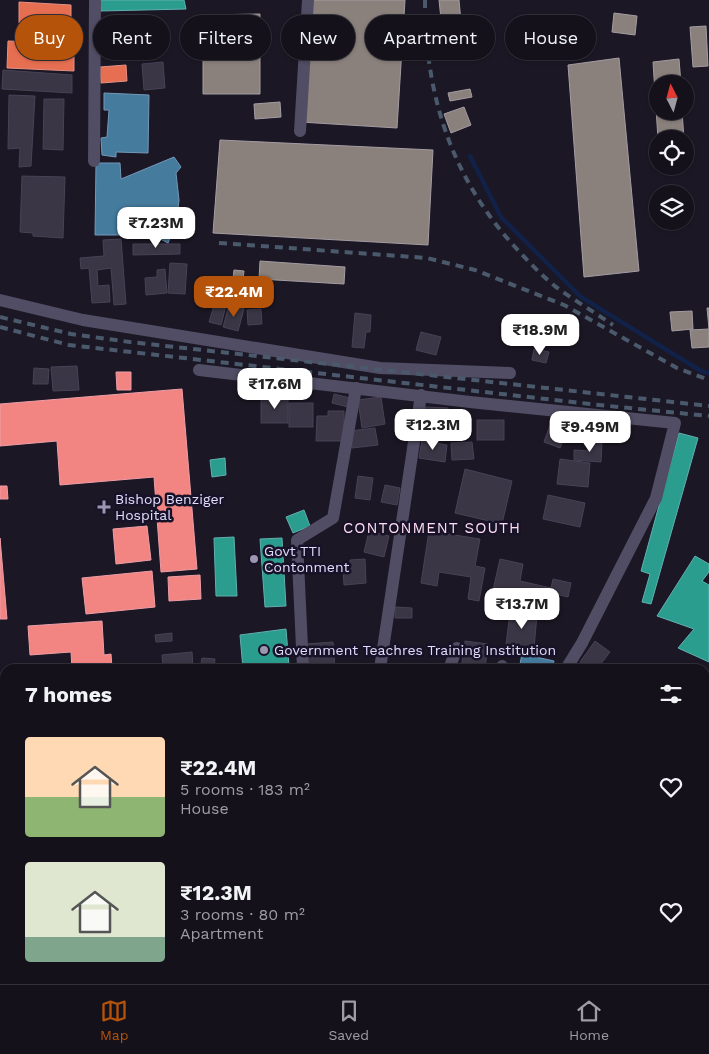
<!DOCTYPE html>
<html lang="en">
<head>
<meta charset="utf-8">
<style>
	:root { --surface:#14111b; --page:#1d1a24; --text:#f1f3f6; --muted:#9d9da3; --line:#33313a; --accent:#b45309 }
	body { margin:0; font-family:"Work Sans",sans-serif; background:var(--page); color:var(--text); height:100vh; display:flex; flex-direction:column; font-size:19px; white-space:nowrap }
	* { box-sizing:border-box; margin:0 }
	p { font-size:16px; color:var(--muted) }
	.icon { flex:none; width:28px; height:28px; fill:none; stroke:currentColor; stroke-width:2; stroke-linecap:round; stroke-linejoin:round }
	.map { position:relative; flex:1; overflow:hidden }
	.sheet { position:absolute; left:0px; top:664px; width:710px; height:321px; display:flex; flex-direction:column; background:var(--surface); border-radius:15px 15px 0 0; box-shadow:0 1px 4px #0004,0 0 0 1px var(--line) }
	.sheet>* { flex:none }
	.guide { position:absolute; left:15px; top:15px; width:680px; height:45px; display:flex; gap:10px }
	.needle { width:32px; rotate:354deg }
	.tools { position:absolute; left:649px; top:75px; display:grid; gap:10px }
	.tools a { display:grid; place-items:center; width:45px; height:45px; border-radius:50%; background:var(--surface); box-shadow:0 1px 4px #0004,0 0 0 1px var(--line); font-size:25px }
	.price { position:absolute; translate:-50% -42px; padding:0 11px; border-radius:10px; background:#fff; color:#222; font-size:16px; line-height:32px; filter:drop-shadow(0 1px 2px #0008) }
	.price::after { content:''; position:absolute; left:50%; top:30px; width:15px; height:11px; margin-left:-8px; background:inherit; clip-path:polygon(0 0,100% 0,50% 100%) }
	.price.current { background:var(--accent); color:#fff }
	ul { padding:0; list-style:none }
	li { display:flex; align-items:center; gap:15px; height:125px; padding:0 25px }
	li span { display:grid; place-items:center; flex:none; width:140px; height:100px; border-radius:5px; color:#555 }
	li>.icon { margin-inline-start:auto }
	span .icon { width:60px; height:60px; fill:#fffc; stroke-width:1 }
	li b { font-size:21px }
	h2 { display:flex; justify-content:space-between; align-items:center; height:60px; padding:0 25px; font-size:21px }
	.tag { padding:0 18px; border-radius:22px; background:var(--surface); box-shadow:0 1px 4px #0004,0 0 0 1px var(--line); font-size:18px; line-height:45px }
	.tag.current { background:var(--accent); color:#fff }
	.dock { display:flex; justify-content:space-around; align-items:center; height:70px; border-top:1px solid var(--line); background:var(--surface); font-size:14px; color:var(--muted) }
	.dock a { display:grid; justify-items:center; gap:2px }
	.dock .current { color:var(--accent) }
	.map>svg:first-child { display:block }
</style>
</head>
<body>
<div class="map">
<svg width="709" height="984" viewBox="0 0 709 984">
	<rect width="100%" height="100%" fill="#1b1724"/>
	<g fill="#e76f51" stroke="#e69085">
		<polygon points="19,2 71,5 71,26 51,24 52,42 74,44 74,71 7,68 8,41 39,42 38,24 19,23"/>
		<polygon points="126,65 127,81 101,83 100,67"/>
	</g>
	<g fill="#2a9d8f" stroke="#61b0b0">
		<polygon points="100,0 184,0 186,9 101,11"/>
		<polygon points="153,19 155,59 106,58 104,20"/>
		<polygon points="679,433 698,438 651,604 642,602 650,574 641,571"/>
		<polygon points="225,458 226,475 212,477 210,460"/>
		<polygon points="304,510 310,526 293,533 286,517"/>
		<polygon points="234,537 237,596 216,596 214,538"/>
		<polygon points="282,538 286,606 265,607 260,539"/>
		<polygon points="695,556 709,564 709,572 702,581 709,585 709,662 678,648 694,629 657,616"/>
		<polygon points="286,629 289,665 243,669 240,635"/>
	</g>
	<g fill="#f28482" stroke="#ed9ea7">
		<polygon points="116,372 131,372 131,390 117,390"/>
		<polygon points="182,389 197,569 161,572 154,477 60,485 57,441 0,446 0,404"/>
		<polygon points="0,486 7,486 8,499 0,499"/>
		<polygon points="147,526 151,560 116,564 113,529"/>
		<polygon points="0,538 7,619 0,619"/>
		<polygon points="152,571 155,607 86,614 82,578"/>
		<polygon points="200,575 201,599 169,601 168,577"/>
		<polygon points="102,621 104,655 111,654 112,668 72,669 71,652 30,655 28,626"/>
		<polygon points="171,980 196,980 197,984 172,984"/>
	</g>
	<g fill="#457b9d" stroke="#7498ba">
		<polygon points="104,93 149,95 148,153 116,152 116,157 102,155 101,138 107,137 109,110 104,110"/>
		<polygon points="174,157 181,167 176,173 179,200 178,209 170,228 173,231 168,243 120,217 120,235 95,235 96,163 120,163 121,179"/>
		<polygon points="522,654 554,661 552,669 519,669"/>
		<polygon points="574,980 616,980 616,984 575,984"/>
	</g>
	<g fill="#8a817c" stroke="#a49ca3">
		<polygon points="308,0 405,0 397,128 300,122"/>
		<polygon points="439,0 459,0 464,55 445,57"/>
		<polygon points="614,13 637,16 635,35 612,32"/>
		<polygon points="260,14 260,94 203,94 203,15"/>
		<polygon points="706,26 708,66 693,67 690,27"/>
		<polygon points="619,58 639,271 584,277 568,65"/>
		<polygon points="679,59 681,84 658,84 658,111 682,111 684,139 658,139 653,62"/>
		<polygon points="470,89 472,97 450,101 448,93"/>
		<polygon points="280,102 281,117 255,119 254,104"/>
		<polygon points="464,107 471,125 451,133 444,114"/>
		<polygon points="220,140 433,150 428,245 213,233"/>
		<polygon points="260,261 345,267 344,284 259,279"/>
		<polygon points="234,270 244,271 242,288 232,287"/>
		<polygon points="707,308 709,308 709,347 692,348 690,330 709,329"/>
		<polygon points="692,311 693,329 672,331 670,312"/>
		<polygon points="522,319 535,319 535,329 521,329"/>
	</g>
	<g fill="none" stroke-linecap="round" stroke-linejoin="round">
		<polyline stroke="#112147" stroke-width="4.5" points="470,156 501,217 581,297 701,371 709,373"/>
	</g>
	<g fill="#3a3645" stroke="#484256">
		<polygon points="163,62 165,88 144,90 142,64"/>
		<polygon points="3,70 72,75 72,93 2,89"/>
		<polygon points="9,95 35,96 31,166 19,167 20,148 8,149"/>
		<polygon points="44,99 64,99 63,150 43,149"/>
		<polygon points="22,176 65,177 63,238 33,236 33,233 20,232"/>
		<polygon points="121,239 126,304 114,305 111,268 97,270 98,286 109,285 110,302 92,303 89,268 81,269 80,258 104,256 103,240"/>
		<polygon points="133,244 180,244 180,254 133,255"/>
		<polygon points="170,263 187,264 185,294 168,293"/>
		<polygon points="165,269 167,293 146,295 145,278 157,277 157,270"/>
		<polygon points="216,299 227,302 221,325 209,322"/>
		<polygon points="229,305 244,309 238,331 223,327"/>
		<polygon points="261,309 262,324 248,325 247,310"/>
		<polygon points="355,313 371,315 370,332 366,332 364,348 352,347"/>
		<polygon points="421,332 441,337 436,355 416,350"/>
		<polygon points="534,349 549,352 546,363 532,360"/>
		<polygon points="77,366 79,390 53,391 51,367"/>
		<polygon points="34,368 49,369 48,384 33,384"/>
		<polygon points="334,394 350,398 348,407 332,403"/>
		<polygon points="381,397 385,424 362,428 358,400"/>
		<rect x="261" y="398" width="27" height="25"/>
		<rect x="289" y="403" width="24" height="24"/>
		<polygon points="425,407 448,408 447,440 424,439"/>
		<polygon points="328,411 344,411 344,441 316,441 317,416 328,416"/>
		<rect x="477" y="420" width="27" height="20"/>
		<polygon points="550,425 567,432 560,448 544,442"/>
		<polygon points="375,428 378,445 352,448 350,431"/>
		<polygon points="422,440 447,445 445,462 419,458"/>
		<polygon points="592,441 602,441 601,462 574,460 574,450 591,451"/>
		<polygon points="472,442 474,459 452,460 451,443"/>
		<polygon points="560,459 590,463 588,487 557,484"/>
		<polygon points="465,469 512,481 502,524 455,513"/>
		<polygon points="358,476 373,478 370,500 355,498"/>
		<polygon points="385,485 400,488 397,505 381,502"/>
		<polygon points="548,495 585,503 580,527 543,519"/>
		<polygon points="369,531 389,536 384,557 364,552"/>
		<polygon points="429,531 480,539 475,566 485,568 479,601 468,599 471,577 439,572 437,586 421,583"/>
		<polygon points="365,559 366,583 344,585 343,569 350,569 350,560"/>
		<polygon points="500,559 523,564 520,581 551,588 553,579 571,583 568,597 551,593 547,611 491,599"/>
		<polygon points="395,607 412,608 412,618 395,618"/>
		<polygon points="510,612 537,615 534,648 506,645"/>
		<polygon points="172,633 172,641 156,642 155,635"/>
		<polygon points="465,641 488,644 485,669 461,669"/>
		<polygon points="595,641 610,652 597,669 590,669 580,662"/>
		<polygon points="333,642 335,669 308,669 306,644"/>
		<polygon points="192,652 193,668 163,669 162,655"/>
		<polygon points="202,658 215,659 214,667 201,664"/>
		<polygon points="709,745 709,796 705,793 705,750"/>
		<polygon points="5,806 5,833 0,835 0,807"/>
		<rect x="97" y="980" width="44" height="4"/>
	</g>
	<g fill="none" stroke-linecap="round" stroke-linejoin="round">
		<g stroke="#504d64" stroke-width="12">
			<polyline points="300,131 308,0"/>
			<polyline points="94,161 95,0"/>
			<polyline points="0,300 83,320 380,368 510,373"/>
			<polyline points="199,370 470,402 675,423 656,498 582,643 566,669"/>
			<polyline points="303,669 297,540 333,518 356,388"/>
			<polyline points="380,669 421,395"/>
			<polyline points="449,669 457,648"/>
			<polyline points="501,669 502,666"/>
			<polyline points="0,691 5,690"/>
			<polyline points="706,845 709,848"/>
			<polyline points="205,980 207,984"/>
			<polyline points="705,980 708,984"/>
			<polyline points="430,984 430,980"/>
			<polyline points="501,984 502,980"/>
		</g>
		<polyline stroke="#54516a" stroke-width="18" points="0,958 5,970"/>
		<g stroke="#4a5a6c" stroke-width="4" stroke-dasharray="8 6" stroke-linecap="butt">
			<path d="M425,0C425,94 451,177 515,247C528,261 541,275 556,287C574,300 594,312 613,325"/>
			<polyline points="219,243 427,258 475,270 564,305 677,368 709,380"/>
			<polyline points="0,317 71,334 130,342 709,406"/>
			<polyline points="0,327 69,345 599,405 709,416"/>
		</g>
	</g>
	<g fill="#9c97b1" stroke="#181229" stroke-width="2">
		<path d="M101.5 499.5h5v5h5v5h-5v5h-5v-5h-5v-5h5z"/>
		<circle cx="254" cy="559" r="5"/>
		<circle cx="264" cy="650" r="5"/>
	</g>
	<g text-anchor="middle" dominant-baseline="central" stroke-width="5" stroke-linejoin="round" paint-order="stroke">
		<g font-size="14" fill="#e2dcfd" stroke="#181229" text-anchor="start">
			<text x="115" y="499">Bishop Benziger<tspan x="115" dy="16">Hospital</tspan></text>
			<text x="264" y="551">Govt TTI<tspan x="264" dy="16">Contonment</tspan></text>
			<text x="274" y="650">Government Teachres Training Institution</text>
		</g>
		<g font-size="15" letter-spacing="1" fill="#fddef0" stroke="#181229">
			<text x="432" y="528">CONTONMENT SOUTH</text>
		</g>
	</g>
</svg>
<div class="tools">
<a><svg class="needle" viewBox="-14 -14 28 28"><path d="M0-13l5 13h-10z" fill="#e53935"/><path d="M0 13l5-13h-10z" fill="#9d9da3"/></svg></a>
<a><svg class="icon" aria-label="locate" viewBox="0 0 24 24"><circle cx="12" cy="12" r="6"/><path d="M12 2v4M12 18v4M2 12h4M18 12h4"/></svg></a>
<a><svg class="icon" aria-label="layers" viewBox="0 0 24 24"><path d="M12 4l9 5-9 5-9-5zM3 14l9 5 9-5"/></svg></a>
</div>
<b class="price" style="left:156px;top:249px">₹7.23M</b>
<b class="price current" style="left:234px;top:318px">₹22.4M</b>
<b class="price" style="left:540px;top:356px">₹18.9M</b>
<b class="price" style="left:275px;top:410px">₹17.6M</b>
<b class="price" style="left:433px;top:451px">₹12.3M</b>
<b class="price" style="left:590px;top:453px">₹9.49M</b>
<b class="price" style="left:522px;top:630px">₹13.7M</b>
<div class="guide">
<a class="tag current">Buy</a>
<a class="tag">Rent</a>
<a class="tag">Filters</a>
<a class="tag">New</a>
<a class="tag">Apartment</a>
<a class="tag">House</a>
</div>
<section class="sheet">
<h2>7 homes<svg class="icon" aria-label="filters" viewBox="0 0 24 24"><path d="M4 7h16M4 17h16"/><circle cx="9" cy="7" r="2"/><circle cx="15" cy="17" r="2"/></svg></h2>
<ul>
<li><span style="background:linear-gradient(#ffd9b3 60%,#8fb573 0)"><svg class="icon" aria-label="home" viewBox="0 0 24 24"><path d="M3 11l9-7 9 7M6 9v11h12V9"/></svg></span><div><b>₹22.4M</b><p>5 rooms · 183 m²</p><p>House</p></div><svg class="icon" aria-label="heart" viewBox="0 0 24 24"><path d="M12 20l-8-8c-3-5 5-10 8-4 3-6 11-1 8 4z"/></svg></li>
<li><span style="background:linear-gradient(#dfe7d0 75%,#7fa58c 0)"><svg class="icon" aria-label="home" viewBox="0 0 24 24"><path d="M3 11l9-7 9 7M6 9v11h12V9"/></svg></span><div><b>₹12.3M</b><p>3 rooms · 80 m²</p><p>Apartment</p></div><svg class="icon" aria-label="heart" viewBox="0 0 24 24"><path d="M12 20l-8-8c-3-5 5-10 8-4 3-6 11-1 8 4z"/></svg></li>
</ul>
</section>
</div>
<nav class="dock">
<a class="current"><svg class="icon" aria-label="map" viewBox="0 0 24 24"><path d="M3 6l6-2 6 2 6-2v14l-6 2-6-2-6 2zM9 4v14M15 6v14"/></svg>Map</a>
<a><svg class="icon" aria-label="saved" viewBox="0 0 24 24"><path d="M7 4h10v16l-5-4-5 4z"/></svg>Saved</a>
<a><svg class="icon" aria-label="home" viewBox="0 0 24 24"><path d="M3 11l9-7 9 7M6 9v11h12V9"/></svg>Home</a>
</nav>
</body>
</html>
